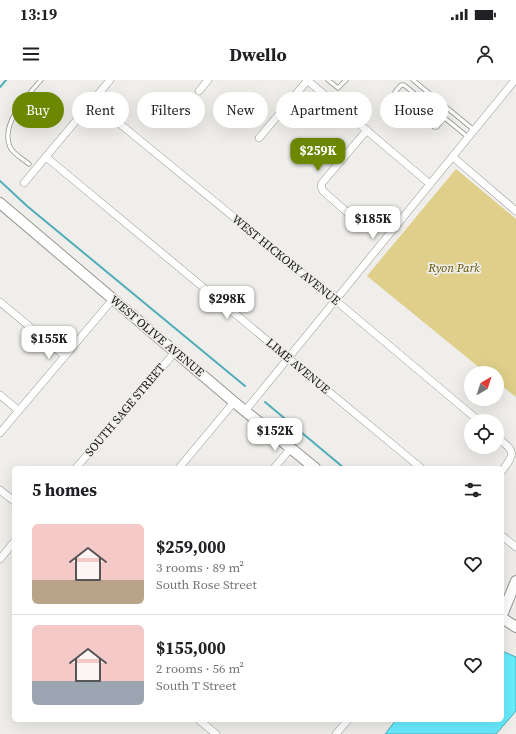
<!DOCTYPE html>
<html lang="en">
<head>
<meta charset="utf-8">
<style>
	:root { --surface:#fff; --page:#f6f6f6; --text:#202124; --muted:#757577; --line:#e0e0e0; --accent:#6c8800 }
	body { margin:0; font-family:"Source Serif 4",serif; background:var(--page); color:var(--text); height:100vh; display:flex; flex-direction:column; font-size:15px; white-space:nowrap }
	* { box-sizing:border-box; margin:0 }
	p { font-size:13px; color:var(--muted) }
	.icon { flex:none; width:22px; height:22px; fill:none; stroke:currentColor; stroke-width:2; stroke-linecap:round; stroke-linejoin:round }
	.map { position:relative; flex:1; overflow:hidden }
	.drawer { position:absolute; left:12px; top:386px; width:492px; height:256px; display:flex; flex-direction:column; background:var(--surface); border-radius:6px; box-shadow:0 4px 16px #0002 }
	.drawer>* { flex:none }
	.hud { position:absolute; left:12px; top:12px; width:492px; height:36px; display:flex; gap:8px }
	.needle { width:26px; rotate:39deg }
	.fabs { position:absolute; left:464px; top:286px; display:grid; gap:8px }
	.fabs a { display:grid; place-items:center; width:40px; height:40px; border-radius:50%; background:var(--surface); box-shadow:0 4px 16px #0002; font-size:20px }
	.price { position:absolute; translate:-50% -34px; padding:0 9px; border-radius:8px; background:#fff; color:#222; font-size:13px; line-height:26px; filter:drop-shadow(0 1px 2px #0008) }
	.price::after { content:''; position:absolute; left:50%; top:24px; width:12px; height:9px; margin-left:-6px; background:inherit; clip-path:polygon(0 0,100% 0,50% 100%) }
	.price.on { background:var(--accent); color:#fff }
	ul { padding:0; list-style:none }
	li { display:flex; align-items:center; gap:12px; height:100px; padding:0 20px }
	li+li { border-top:1px solid var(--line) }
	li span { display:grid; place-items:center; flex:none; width:112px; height:80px; border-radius:6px; color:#555 }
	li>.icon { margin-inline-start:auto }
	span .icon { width:48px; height:48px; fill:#fffc; stroke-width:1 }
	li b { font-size:17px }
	h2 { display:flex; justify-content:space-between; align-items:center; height:48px; padding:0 20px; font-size:17px }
	.tag { padding:0 14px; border-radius:18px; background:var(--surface); box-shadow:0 4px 16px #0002; font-size:14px; line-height:36px }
	.tag.on { background:var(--accent); color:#fff }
	.status { display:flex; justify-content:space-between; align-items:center; height:28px; padding:0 20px; background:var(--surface); direction:ltr }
	.status svg { height:11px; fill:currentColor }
	header { display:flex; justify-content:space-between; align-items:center; height:52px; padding:0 20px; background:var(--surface); font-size:18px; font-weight:700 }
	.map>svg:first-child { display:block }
</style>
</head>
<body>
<div class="status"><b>13:19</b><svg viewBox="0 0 49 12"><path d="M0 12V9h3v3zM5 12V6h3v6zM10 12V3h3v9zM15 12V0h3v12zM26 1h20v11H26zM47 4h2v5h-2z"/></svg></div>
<header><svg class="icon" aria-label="menu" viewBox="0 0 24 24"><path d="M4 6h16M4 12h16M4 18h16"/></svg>Dwello<svg class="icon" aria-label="person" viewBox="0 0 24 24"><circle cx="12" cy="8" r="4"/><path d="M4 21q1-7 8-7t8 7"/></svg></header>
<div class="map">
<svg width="516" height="654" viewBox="0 0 516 654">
	<rect width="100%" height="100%" fill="#efeeea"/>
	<polygon fill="#dfcf8a" points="456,89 516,139 516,317 497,302 497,293 486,293 367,196"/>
	<polygon fill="#68edff" stroke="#50adb9" points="502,571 516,577 516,631 496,654 385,654 396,640 502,640"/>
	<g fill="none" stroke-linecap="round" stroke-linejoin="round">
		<g stroke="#50adb9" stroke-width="2">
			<polyline points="0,7 6,0"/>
			<polyline points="0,101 27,126 245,306"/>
			<polyline points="265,322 344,388"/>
		</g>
		<defs>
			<g id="lane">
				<polyline points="328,0 338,8 346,0"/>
				<polyline points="413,0 474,50"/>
				<polyline points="444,38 437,47 434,47 395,16 395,12 401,5 404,5 468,57"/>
				<path d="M29,84C23,79 13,74 10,67C0,44 27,16 41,0"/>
			</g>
			<g id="street">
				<polyline points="307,0 430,104"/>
				<polyline points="199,11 208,0"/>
				<polyline points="92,21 335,220 479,341"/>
				<polyline points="259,58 307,1"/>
				<polyline points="46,77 421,388"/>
				<polyline points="453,77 516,131"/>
				<polyline points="24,103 110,0"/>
				<polyline points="348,133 323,111 321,106 322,103 367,50"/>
				<polyline points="0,222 65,276"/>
				<polyline points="0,315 18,330"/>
				<polyline points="245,331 515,0"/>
				<polyline points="0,353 113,219"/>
				<path d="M497,357C515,372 516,372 502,391"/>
				<polyline points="76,388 175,272"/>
				<polyline points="179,388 234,322"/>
				<polyline points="274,388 291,368"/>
				<polyline points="0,410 14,421"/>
				<polyline points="502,456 516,467"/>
				<polyline points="0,479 14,462"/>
				<polyline points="199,640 216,654"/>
				<polyline points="336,654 348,640"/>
			</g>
			<g id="secondary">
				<polyline points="0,123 234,322 315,388"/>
				<polyline points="502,535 516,501"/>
				<polyline points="502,538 516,547"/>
			</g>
		</defs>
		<use href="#lane" stroke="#979692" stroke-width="5"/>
		<use href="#street" stroke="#979692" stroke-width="8"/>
		<use href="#secondary" stroke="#979692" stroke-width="12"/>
		<use href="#lane" stroke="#fff" stroke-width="3.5"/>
		<use href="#street" stroke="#fff" stroke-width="7"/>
		<use href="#secondary" stroke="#fff" stroke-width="10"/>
	</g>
	<g text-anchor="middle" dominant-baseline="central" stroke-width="3.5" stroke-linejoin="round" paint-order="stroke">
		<g font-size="12" fill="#181716" stroke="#efeeea">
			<text transform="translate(286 180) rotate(39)">WEST HICKORY AVENUE</text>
			<text transform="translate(157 256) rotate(40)">WEST OLIVE AVENUE</text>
			<text transform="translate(298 286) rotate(40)">LIME AVENUE</text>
			<text transform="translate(125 330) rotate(-50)">SOUTH SAGE STREET</text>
		</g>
		<g font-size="12" font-style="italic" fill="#605102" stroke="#efeeea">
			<text x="454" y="188">Ryon Park</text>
		</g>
	</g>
</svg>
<div class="fabs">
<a><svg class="needle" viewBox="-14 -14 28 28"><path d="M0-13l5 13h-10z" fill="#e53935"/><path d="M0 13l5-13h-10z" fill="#757577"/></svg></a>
<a><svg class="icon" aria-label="locate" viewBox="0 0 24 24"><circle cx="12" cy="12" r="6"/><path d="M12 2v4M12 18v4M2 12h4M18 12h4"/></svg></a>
</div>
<b class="price on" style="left:318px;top:92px">$259K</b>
<b class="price" style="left:373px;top:160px">$185K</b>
<b class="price" style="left:227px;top:240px">$298K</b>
<b class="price" style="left:49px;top:280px">$155K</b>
<b class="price" style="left:275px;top:372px">$152K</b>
<div class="hud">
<a class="tag on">Buy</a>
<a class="tag">Rent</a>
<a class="tag">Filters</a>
<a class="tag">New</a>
<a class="tag">Apartment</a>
<a class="tag">House</a>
</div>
<section class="drawer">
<h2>5 homes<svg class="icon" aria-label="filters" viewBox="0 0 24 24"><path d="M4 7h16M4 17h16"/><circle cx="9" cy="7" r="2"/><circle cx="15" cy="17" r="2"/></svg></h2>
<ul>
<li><span style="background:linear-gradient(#f6c9c9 70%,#b9a48a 0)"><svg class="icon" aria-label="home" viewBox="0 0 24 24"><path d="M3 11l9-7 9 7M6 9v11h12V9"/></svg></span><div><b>$259,000</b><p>3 rooms · 89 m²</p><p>South Rose Street</p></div><svg class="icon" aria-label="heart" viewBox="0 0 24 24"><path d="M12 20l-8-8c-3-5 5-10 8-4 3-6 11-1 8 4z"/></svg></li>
<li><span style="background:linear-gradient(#f6c9c9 70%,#9aa5b1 0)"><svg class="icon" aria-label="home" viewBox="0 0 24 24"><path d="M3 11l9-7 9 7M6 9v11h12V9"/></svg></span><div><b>$155,000</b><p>2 rooms · 56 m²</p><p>South T Street</p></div><svg class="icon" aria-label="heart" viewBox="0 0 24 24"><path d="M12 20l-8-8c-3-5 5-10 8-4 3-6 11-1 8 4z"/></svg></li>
</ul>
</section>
</div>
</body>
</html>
